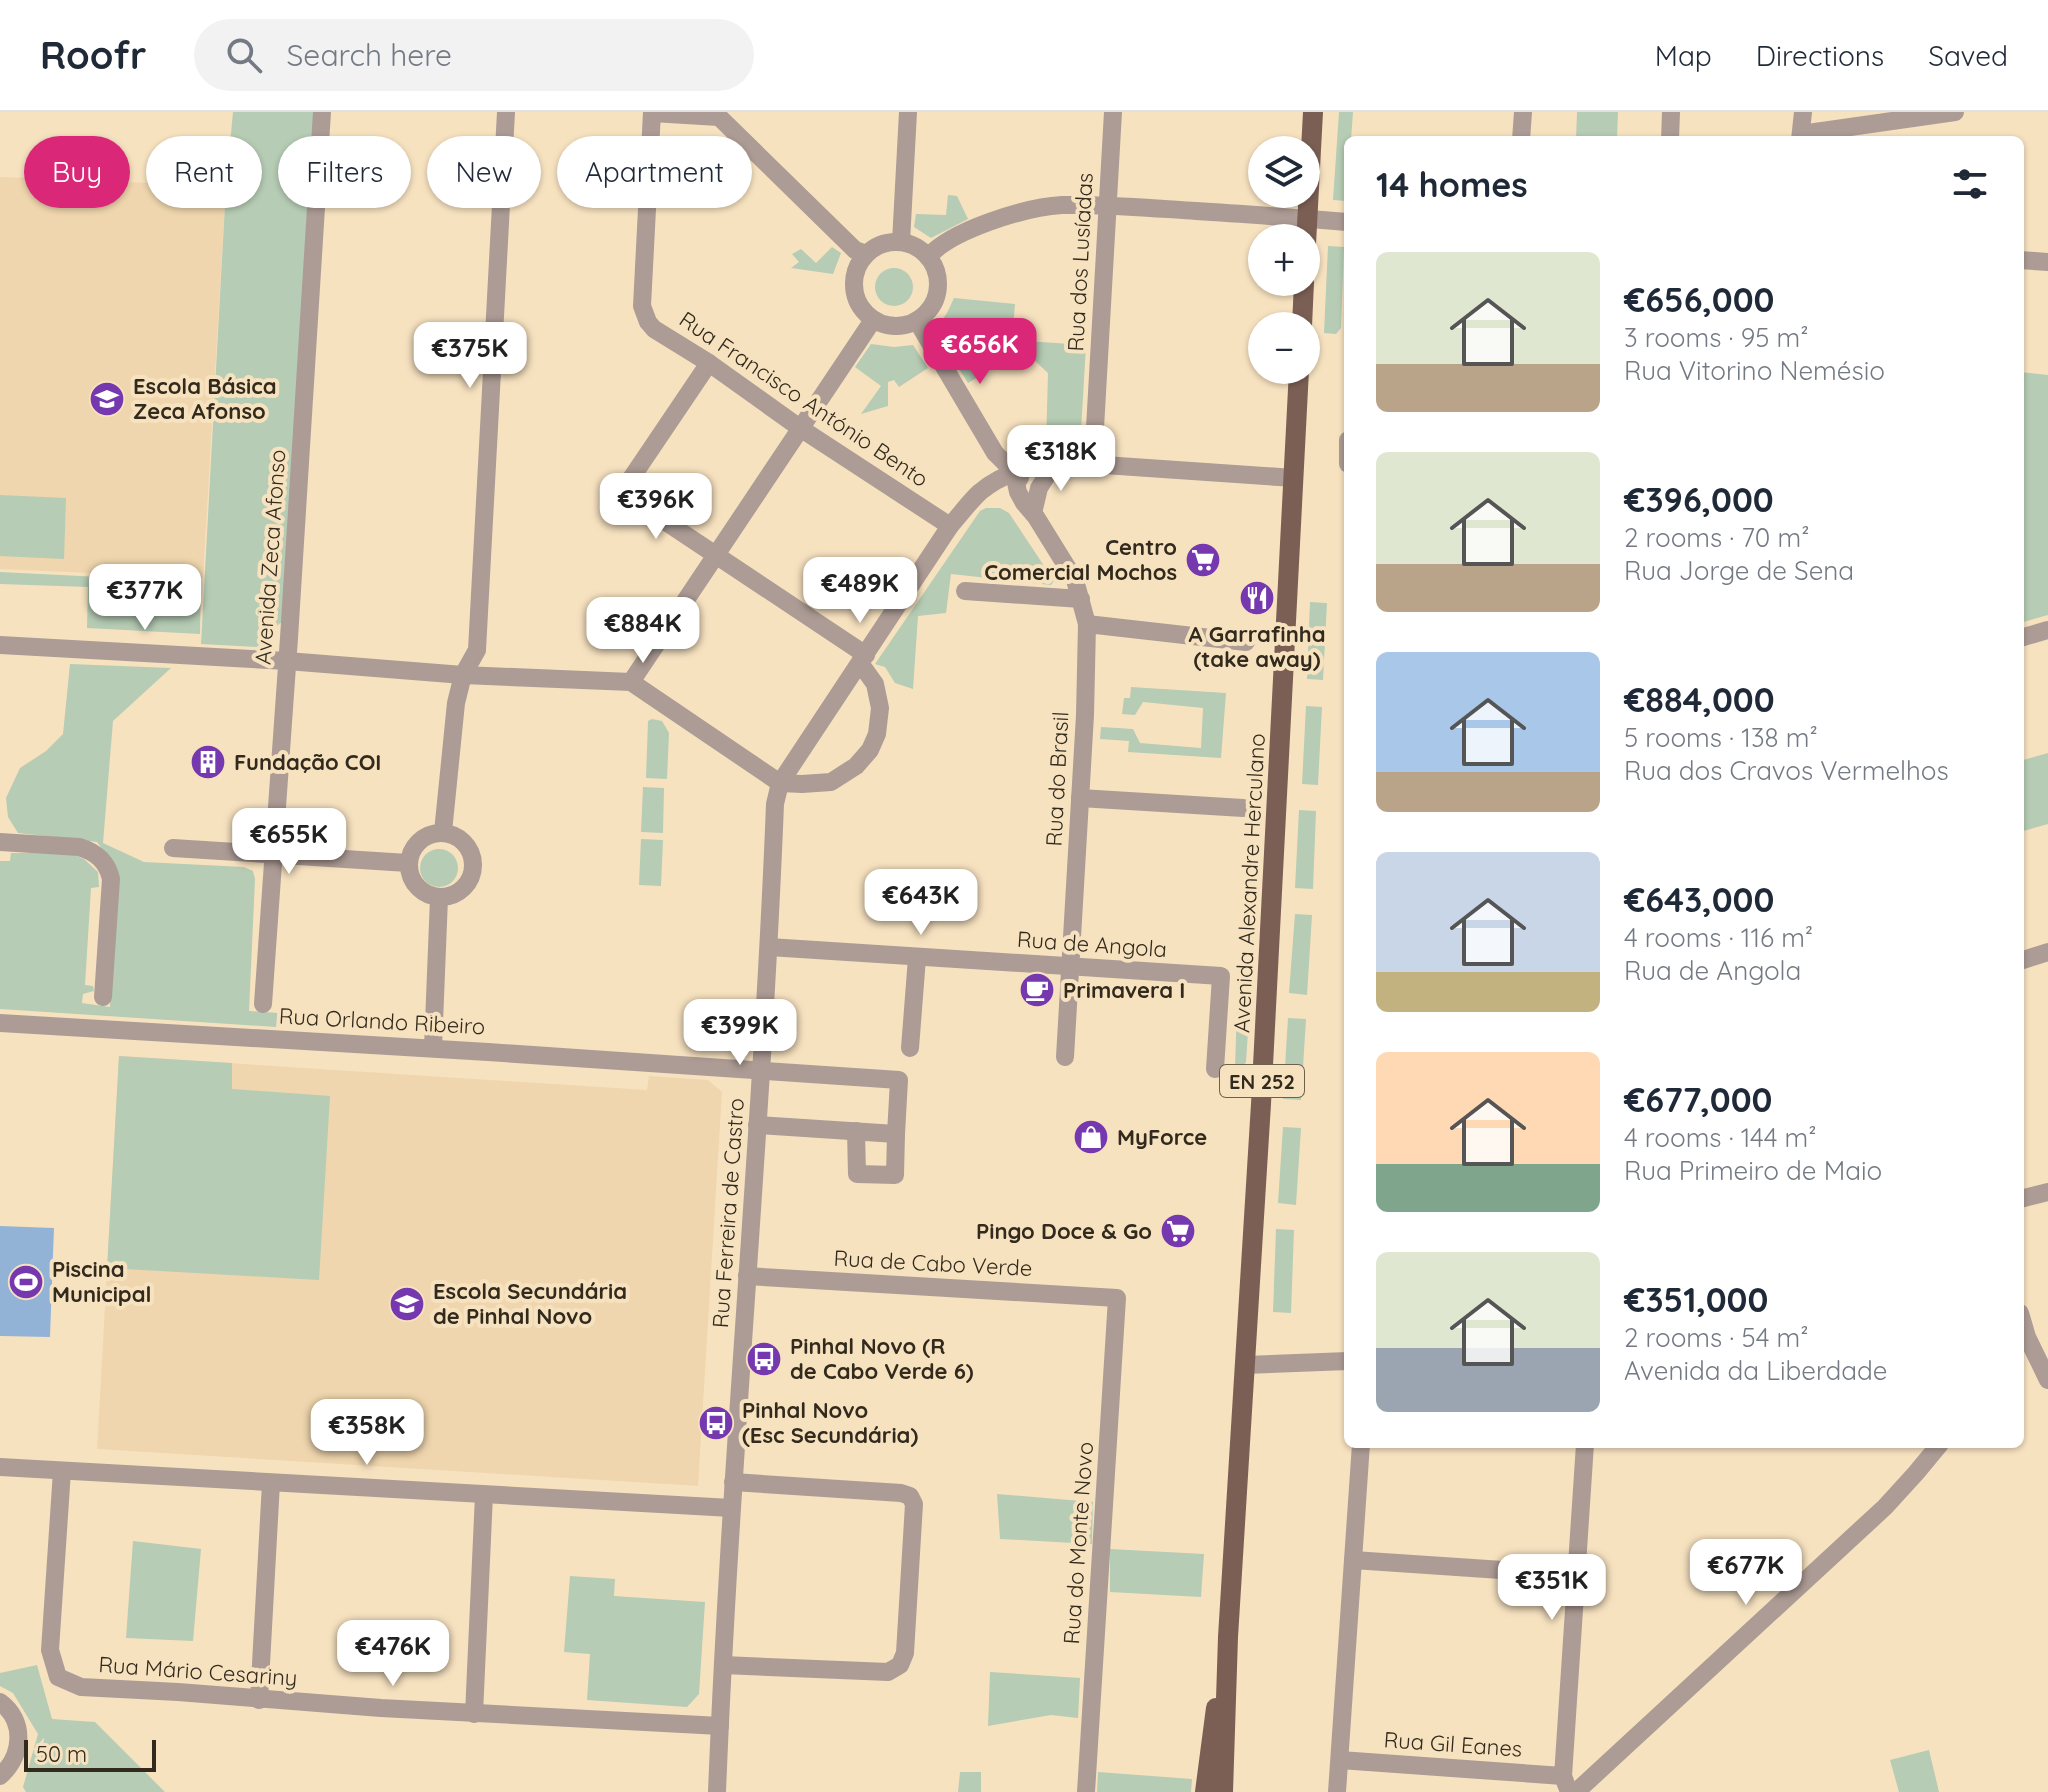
<!DOCTYPE html>
<html lang="en">
<head>
<meta charset="utf-8">
<style>
	:root { --surface:#fff; --page:#f2f2f3; --text:#1f2937; --muted:#747a83; --line:#e0e1e3; --accent:#db2777 }
	body { margin:0; font-family:Quicksand,sans-serif; background:var(--page); color:var(--text); height:100vh; display:flex; flex-direction:column; font-size:30px; white-space:nowrap }
	* { box-sizing:border-box; margin:0 }
	p { font-size:26px; color:var(--muted) }
	.icon { flex:none; width:44px; height:44px; fill:none; stroke:currentColor; stroke-width:2; stroke-linecap:round; stroke-linejoin:round }
	.map { position:relative; flex:1; overflow:hidden }
	.drawer { position:absolute; left:1344px; top:24px; width:680px; height:1312px; display:flex; flex-direction:column; background:var(--surface); border-radius:12px; box-shadow:0 2px 6px #0004 }
	.drawer>* { flex:none }
	.hud { position:absolute; left:24px; top:24px; width:760px; height:72px; display:flex; gap:16px }
	.tools { position:absolute; left:1248px; top:24px; display:grid; gap:16px }
	.tools a { display:grid; place-items:center; width:72px; height:72px; border-radius:50%; background:var(--surface); box-shadow:0 2px 6px #0004; font-size:40px }
	.scale { position:absolute; left:24px; bottom:20px; width:132px; box-sizing:border-box; padding-left:8px; border:4px solid #322a1d; border-top:0; font-size:22px; line-height:28px; white-space:nowrap; color:#322a1d; -webkit-text-stroke:6px #f7e2c0; paint-order:stroke }
	.price { position:absolute; translate:-50% -68px; padding:0 18px; border-radius:16px; background:#fff; color:#222; font-size:26px; line-height:52px; filter:drop-shadow(0 2px 4px #0008) }
	.price::after { content:''; position:absolute; left:50%; top:48px; width:24px; height:18px; margin-left:-12px; background:inherit; clip-path:polygon(0 0,100% 0,50% 100%) }
	.price.current { background:var(--accent); color:#fff }
	ul { padding:0; list-style:none }
	li { display:flex; align-items:center; gap:24px; height:200px; padding:0 32px }
	li span { display:grid; place-items:center; flex:none; width:224px; height:160px; border-radius:12px; color:#555 }
	li>.icon { margin-inline-start:auto }
	span .icon { width:96px; height:96px; fill:#fffc; stroke-width:1 }
	li b { font-size:34px }
	h2 { display:flex; justify-content:space-between; align-items:center; height:96px; padding:0 32px; font-size:34px }
	.pill { padding:0 28px; border-radius:36px; background:var(--surface); box-shadow:0 2px 6px #0004; font-size:28px; line-height:72px }
	.pill.current { background:var(--accent); color:#fff }
	header { display:flex; align-items:center; gap:48px; box-sizing:border-box; height:112px; padding:0 40px; background:var(--surface); border-bottom:2px solid var(--line) }
	header strong { font-size:38px }
	nav { display:flex; gap:44px; margin-inline-start:auto; font-size:28px }
	.search { width:560px; height:72px; background:var(--page); display:flex; align-items:center; gap:20px; box-sizing:border-box; padding:0 28px; border-radius:44px; color:var(--muted); font-size:30px }
	.map>svg:first-child { display:block }
</style>
</head>
<body>
<header>
<strong>Roofr</strong>
<div class="search"><svg class="icon" aria-label="search" viewBox="0 0 24 24"><circle cx="10" cy="10" r="6"/><path d="M15 15l6 6"/></svg>Search here</div>
<nav><a>Map</a><a>Directions</a><a>Saved</a></nav>
</header>
<div class="map">
<svg width="2048" height="1680" viewBox="0 0 2048 1680">
	<rect width="100%" height="100%" fill="#f7e2c0"/>
	<g fill="#efd6ae">
		<polygon points="0,65 226,74 203,466 0,457"/>
		<polygon points="119,944 647,978 649,964 708,968 722,980 698,1374 97,1337"/>
	</g>
	<g fill="#b6ccb4">
		<polygon points="233,0 314,0 283,509 265,523 258,535 201,532 226,74"/>
		<polygon points="1339,0 1353,0 1351,28 1348,28 1347,89 1333,88"/>
		<polygon points="1577,0 1618,0 1617,28 1576,28"/>
		<polygon points="948,83 957,84 968,107 931,126 914,115 916,102 946,103"/>
		<polygon points="1328,134 1344,135 1341,216 1336,222 1324,221"/>
		<polygon points="832,135 841,141 833,162 791,156 799,150 792,142 801,137 816,151"/>
		<circle cx="894" cy="175" r="19"/>
		<polygon points="954,186 1015,192 1012,229 1022,231 1020,239 968,271 935,218 947,201"/>
		<polygon points="1025,229 1086,233 1080,336 1046,334 1048,261 1023,238"/>
		<polygon points="871,232 894,235 913,233 928,256 899,275 894,268 888,270 888,294 861,302 881,274 855,255"/>
		<polygon points="2020,260 2048,263 2048,503 2020,511"/>
		<polygon points="0,383 66,386 64,447 0,444"/>
		<polygon points="986,396 1000,396 1009,401 1054,469 1051,473 951,462 946,501 918,504 913,577 895,571 885,555 875,552 980,399"/>
		<polygon points="0,460 201,470 200,522 87,516 88,475 0,472"/>
		<polygon points="1310,490 1327,491 1323,568 1307,567"/>
		<polygon points="70,552 171,556 113,609 103,731 144,750 244,755 253,759 255,767 249,899 278,901 276,915 0,897 0,749 10,749 11,741 70,741 84,747 98,760 99,775 91,776 85,873 93,874 94,879 83,882 82,891 110,895 116,763 110,747 97,730 18,721 8,705 6,686 20,656 46,639 63,622"/>
		<polygon points="1131,575 1226,581 1221,646 1128,640 1129,629 1100,627 1101,615 1133,617 1140,631 1201,636 1203,596 1143,590 1135,603 1122,602 1124,586 1130,586"/>
		<polygon points="1306,594 1322,595 1318,673 1302,672"/>
		<polygon points="652,607 662,609 669,621 667,667 646,666 648,609"/>
		<polygon points="2048,641 2048,712 2020,720 2020,649"/>
		<polygon points="643,675 664,676 663,721 641,720"/>
		<polygon points="1299,698 1316,699 1313,777 1295,776"/>
		<polygon points="641,727 663,728 661,774 639,773"/>
		<circle cx="439" cy="756" r="19"/>
		<polygon points="1295,802 1312,803 1307,883 1289,881"/>
		<polygon points="1238,859 1252,859 1246,950 1242,956 1235,957"/>
		<polygon points="1288,906 1306,907 1301,988 1283,987"/>
		<polygon points="119,944 232,951 232,977 330,984 319,1168 107,1156"/>
		<polygon points="1283,1015 1301,1016 1296,1093 1278,1091"/>
		<polygon points="1276,1117 1294,1118 1291,1201 1273,1200"/>
		<polygon points="997,1382 1093,1390 1092,1432 1000,1427"/>
		<polygon points="133,1429 201,1437 193,1529 126,1526"/>
		<polygon points="1110,1437 1204,1442 1201,1485 1110,1480"/>
		<polygon points="570,1464 615,1467 614,1484 705,1490 699,1582 687,1595 587,1588 590,1542 564,1540"/>
		<polygon points="37,1553 52,1607 95,1610 165,1680 26,1680 23,1675 38,1622 13,1581 0,1574 0,1561"/>
		<polygon points="990,1560 1080,1566 1078,1606 1051,1603 988,1614"/>
		<polygon points="1929,1638 1939,1680 1899,1680 1890,1648"/>
		<polygon points="960,1660 981,1660 981,1680 958,1680"/>
		<polygon points="1098,1660 1192,1667 1191,1680 1097,1680"/>
	</g>
	<polygon fill="#93b3d6" points="0,1114 54,1116 50,1225 0,1224"/>
	<g fill="none" stroke-linecap="round" stroke-linejoin="round">
		<g stroke="#ad9c95" stroke-width="18">
			<polyline points="652,0 642,194 648,210 654,217 709,251 800,316 950,414"/>
			<polyline points="714,0 855,138 866,142"/>
			<polyline points="652,1 719,5"/>
			<polyline points="1801,22 1955,0"/>
			<polyline points="1521,28 1523,0"/>
			<polyline points="1670,28 1671,0"/>
			<polyline points="1800,28 1803,0"/>
			<circle cx="896" cy="172" r="42"/>
			<polyline points="901,130 908,0"/>
			<path d="M928,145C951,118 1026,95 1062,93C1107,92 1151,96 1196,99C1247,102 1297,106 1348,110"/>
			<polyline points="2020,148 2048,150"/>
			<polyline points="917,209 995,341 1020,366"/>
			<polyline points="709,251 630,368 629,383 633,388 866,543"/>
			<polyline points="1348,328 1348,352"/>
			<polyline points="1093,351 1113,0"/>
			<polyline points="1014,361 1018,380 1024,391 1036,405 1075,468 1087,512 1085,603 1065,945"/>
			<polyline points="1034,397 1039,376 1055,351"/>
			<polyline points="965,479 1081,487"/>
			<polyline points="1087,512 1246,530"/>
			<polyline points="2020,526 2048,518"/>
			<polyline points="0,533 287,549 463,563 631,570 780,671"/>
			<polyline points="631,570 873,208"/>
			<polyline points="780,671 802,672 831,670 856,654 870,638 877,622 880,596 875,572 860,551"/>
			<polyline points="1080,686 1243,696"/>
			<polyline points="443,720 456,591 463,563 477,538 506,0"/>
			<circle cx="441" cy="753" r="32"/>
			<path d="M0,730L79,735C96,740 107,749 111,767L103,885"/>
			<polyline points="173,736 408,751"/>
			<polyline points="769,835 1221,864 1215,957"/>
			<polyline points="2020,849 2048,840"/>
			<polyline points="263,892 289,526 322,0"/>
			<polyline points="0,911 488,940 899,968 896,1022 757,1013"/>
			<polyline points="433,936 439,786"/>
			<polyline points="910,936 917,846"/>
			<polyline points="856,1019 857,1062 895,1063 896,1022"/>
			<polyline points="2020,1087 2048,1080"/>
			<polyline points="747,1164 1117,1186 1086,1680"/>
			<polyline points="2020,1201 2027,1225 2048,1268"/>
			<polyline points="1245,1253 1348,1249"/>
			<polyline points="0,1355 731,1396"/>
			<polyline points="62,1359 50,1538 58,1565 81,1575 178,1580 381,1596 720,1614"/>
			<polyline points="1353,1448 1576,1463"/>
			<polyline points="723,1553 888,1560 900,1553 905,1541 914,1392 910,1384 901,1381 733,1370"/>
			<polyline points="259,1588 271,1371"/>
			<path d="M0,1590C26,1609 23,1644 0,1664"/>
			<polyline points="474,1602 484,1383"/>
			<polyline points="1340,1648 1563,1664"/>
			<path d="M717,1680C730,1350 762,1022 775,692L780,671L950,414C960,403 969,390 980,380C1006,358 1042,351 1075,351L1294,366"/>
			<polyline points="1337,1680 1361,1332"/>
			<polyline points="1569,1680 1563,1664 1585,1332"/>
			<polyline points="1576,1680 1885,1395 1916,1361 1940,1332"/>
		</g>
		<g stroke="#7c5f54" stroke-width="20">
			<polyline points="1306,132 1313,0"/>
			<polyline points="1302,214 1304,170"/>
			<polyline points="1205,1680 1216,1596"/>
			<polyline points="1223,1680 1228,1525 1261,992 1299,258"/>
		</g>
	</g>
	<defs>
		<symbol id="school-disc" viewBox="-11 -11 22 22"><circle r="9.5" fill="#7638ae" stroke="#f7e2c0"/><path d="M0-5L7-2L0 1L-7-2ZM-4 1L0 2.5L4 1V4Q0 6-4 4Z" fill="#fff"/></symbol>
		<symbol id="supermarket-disc" viewBox="-11 -11 22 22"><circle r="9.5" fill="#7638ae" stroke="#f7e2c0"/><path d="M-6-5.5h2.5l.6 2H6L4.5 2H-2.5L-4.4-4H-6ZM-1.5 3.2a1.3 1.3 0 1 0 .1 0ZM3 3.2a1.3 1.3 0 1 0 .1 0Z" fill="#fff"/></symbol>
		<symbol id="restaurant-disc" viewBox="-11 -11 22 22"><circle r="9.5" fill="#7638ae" stroke="#f7e2c0"/><path d="M-5-6h1v4h1v-4h1v4h1v-4h1v5L-1.5 .5V6h-2V.5L-5-1ZM5-6V6H3V1.5H1.5Q1.5-4 5-6Z" fill="#fff"/></symbol>
		<symbol id="building-disc" viewBox="-11 -11 22 22"><circle r="9.5" fill="#7638ae" stroke="#f7e2c0"/><path d="M-4-6H4V6H1V3H-1V6H-4ZM-2.5-4.3h1.7v1.8h-1.7ZM.8-4.3h1.7v1.8H.8ZM-2.5-1h1.7V.8h-1.7ZM.8-1h1.7V.8H.8Z" fill="#fff"/></symbol>
		<symbol id="cafe-disc" viewBox="-11 -11 22 22"><circle r="9.5" fill="#7638ae" stroke="#f7e2c0"/><path d="M-5.5-4.5H6V0H3Q3 3.5 0 3.5H-2.5Q-5.5 3.5-5.5 0ZM3-3.2v2h1.7v-2ZM-6 4.5H4V6H-6Z" fill="#fff"/></symbol>
		<symbol id="shop-disc" viewBox="-11 -11 22 22"><circle r="9.5" fill="#7638ae" stroke="#f7e2c0"/><path d="M-5-2.5h2.3a2.7 3.5 0 0 1 5.4 0H5L5.5 6h-11ZM-1.5-2.5h3a1.5 2.3 0 0 0-3 0Z" fill="#fff"/></symbol>
		<symbol id="stadium-disc" viewBox="-11 -11 22 22"><circle r="9.5" fill="#7638ae" stroke="#f7e2c0"/><path d="M0-5a6.5 5 0 1 0 0 10a6.5 5 0 1 0 0-10ZM-3.5-1.8h7v3.6h-7Z" fill="#fff"/></symbol>
		<symbol id="bus-disc" viewBox="-11 -11 22 22"><circle r="9.5" fill="#7638ae" stroke="#f7e2c0"/><path d="M-5-6H5V4H4V6H2V4H-2V6H-4V4H-5ZM-3.5-4V0h7V-4ZM-3.5 1.2v1.5H-2V1.2ZM2 1.2v1.5H3.5V1.2Z" fill="#fff"/></symbol>
	</defs>
	<g fill-rule="evenodd">
		<use href="#school-disc" x="87" y="267" width="40" height="40"/>
		<use href="#supermarket-disc" x="1183" y="428" width="40" height="40"/>
		<use href="#restaurant-disc" x="1237" y="466" width="40" height="40"/>
		<use href="#building-disc" x="188" y="630" width="40" height="40"/>
		<use href="#cafe-disc" x="1017" y="858" width="40" height="40"/>
		<use href="#shop-disc" x="1071" y="1005" width="40" height="40"/>
		<use href="#supermarket-disc" x="1158" y="1099" width="40" height="40"/>
		<use href="#stadium-disc" x="6" y="1150" width="40" height="40"/>
		<use href="#school-disc" x="387" y="1172" width="40" height="40"/>
		<use href="#bus-disc" x="744" y="1227" width="40" height="40"/>
		<use href="#bus-disc" x="696" y="1291" width="40" height="40"/>
	</g>
	<g text-anchor="middle" dominant-baseline="central" stroke-width="8" stroke-linejoin="round" paint-order="stroke">
		<rect fill="#f7e2c0" stroke="#6d614e" stroke-width="2" x="1220" y="953" width="84" height="32" rx="6"/>
		<g font-size="20" font-weight="bold" fill="#322a1d">
			<text x="1262" y="969">EN 252</text>
		</g>
		<g font-size="22" fill="#322a1d" stroke="#f7e2c0">
			<text transform="translate(1080 150) rotate(-87)">Rua dos Lusíadas</text>
			<text transform="translate(804 287) rotate(34)">Rua Francisco António Bento</text>
			<text transform="translate(270 445) rotate(-86)">Avenida Zeca Afonso</text>
			<text transform="translate(1057 667) rotate(-87)">Rua do Brasil</text>
			<text transform="translate(1249 771) rotate(-87)">Avenida Alexandre Herculano</text>
			<text transform="translate(1092 832) rotate(4)">Rua de Angola</text>
			<text transform="translate(382 909) rotate(3)">Rua Orlando Ribeiro</text>
			<text transform="translate(728 1101) rotate(-86)">Rua Ferreira de Castro</text>
			<text transform="translate(933 1151) rotate(3)">Rua de Cabo Verde</text>
			<text transform="translate(1078 1431) rotate(-86)">Rua do Monte Novo</text>
			<text transform="translate(198 1559) rotate(4)">Rua Mário Cesariny</text>
			<text transform="translate(1453 1632) rotate(4)">Rua Gil Eanes</text>
		</g>
		<g font-size="22" font-weight="bold" fill="#322a1d" stroke="#f7e2c0" text-anchor="start">
			<text x="133" y="274">Escola Básica<tspan x="133" dy="25">Zeca Afonso</tspan></text>
			<text x="1177" y="435" text-anchor="end">Centro<tspan x="1177" dy="25">Comercial Mochos</tspan></text>
			<text x="1257" y="522" text-anchor="middle">A Garrafinha<tspan x="1257" dy="25">(take away)</tspan></text>
			<text x="234" y="650">Fundação COI</text>
			<text x="1063" y="878">Primavera I</text>
			<text x="1117" y="1025">MyForce</text>
			<text x="1152" y="1119" text-anchor="end">Pingo Doce &amp; Go</text>
			<text x="52" y="1157">Piscina<tspan x="52" dy="25">Municipal</tspan></text>
			<text x="433" y="1179">Escola Secundária<tspan x="433" dy="25">de Pinhal Novo</tspan></text>
			<text x="790" y="1234">Pinhal Novo (R<tspan x="790" dy="25">de Cabo Verde 6)</tspan></text>
			<text x="742" y="1298">Pinhal Novo<tspan x="742" dy="25">(Esc Secundária)</tspan></text>
		</g>
	</g>
</svg>
<div class="tools">
<a><svg class="icon" aria-label="layers" viewBox="0 0 24 24"><path d="M12 4l9 5-9 5-9-5zM3 14l9 5 9-5"/></svg></a>
<a>+</a>
<a>−</a>
</div>
<div class="scale">50 m</div>
<b class="price current" style="left:980px;top:274px">€656K</b>
<b class="price" style="left:470px;top:278px">€375K</b>
<b class="price" style="left:1061px;top:381px">€318K</b>
<b class="price" style="left:656px;top:429px">€396K</b>
<b class="price" style="left:860px;top:513px">€489K</b>
<b class="price" style="left:145px;top:520px">€377K</b>
<b class="price" style="left:643px;top:553px">€884K</b>
<b class="price" style="left:289px;top:764px">€655K</b>
<b class="price" style="left:921px;top:825px">€643K</b>
<b class="price" style="left:740px;top:955px">€399K</b>
<b class="price" style="left:367px;top:1355px">€358K</b>
<b class="price" style="left:1746px;top:1495px">€677K</b>
<b class="price" style="left:1552px;top:1510px">€351K</b>
<b class="price" style="left:393px;top:1576px">€476K</b>
<div class="hud">
<a class="pill current">Buy</a>
<a class="pill">Rent</a>
<a class="pill">Filters</a>
<a class="pill">New</a>
<a class="pill">Apartment</a>
</div>
<section class="drawer">
<h2>14 homes<svg class="icon" aria-label="filters" viewBox="0 0 24 24"><path d="M4 7h16M4 17h16"/><circle cx="9" cy="7" r="2"/><circle cx="15" cy="17" r="2"/></svg></h2>
<ul>
<li><span style="background:linear-gradient(#dfe7d0 70%,#b9a48a 0)"><svg class="icon" aria-label="home" viewBox="0 0 24 24"><path d="M3 11l9-7 9 7M6 9v11h12V9"/></svg></span><div><b>€656,000</b><p>3 rooms · 95 m²</p><p>Rua Vitorino Nemésio</p></div></li>
<li><span style="background:linear-gradient(#dfe7d0 70%,#b9a48a 0)"><svg class="icon" aria-label="home" viewBox="0 0 24 24"><path d="M3 11l9-7 9 7M6 9v11h12V9"/></svg></span><div><b>€396,000</b><p>2 rooms · 70 m²</p><p>Rua Jorge de Sena</p></div></li>
<li><span style="background:linear-gradient(#a9c7e8 75%,#b9a48a 0)"><svg class="icon" aria-label="home" viewBox="0 0 24 24"><path d="M3 11l9-7 9 7M6 9v11h12V9"/></svg></span><div><b>€884,000</b><p>5 rooms · 138 m²</p><p>Rua dos Cravos Vermelhos</p></div></li>
<li><span style="background:linear-gradient(#c9d6e8 75%,#c2b280 0)"><svg class="icon" aria-label="home" viewBox="0 0 24 24"><path d="M3 11l9-7 9 7M6 9v11h12V9"/></svg></span><div><b>€643,000</b><p>4 rooms · 116 m²</p><p>Rua de Angola</p></div></li>
<li><span style="background:linear-gradient(#ffd9b3 70%,#7fa58c 0)"><svg class="icon" aria-label="home" viewBox="0 0 24 24"><path d="M3 11l9-7 9 7M6 9v11h12V9"/></svg></span><div><b>€677,000</b><p>4 rooms · 144 m²</p><p>Rua Primeiro de Maio</p></div></li>
<li><span style="background:linear-gradient(#dfe7d0 60%,#9aa5b1 0)"><svg class="icon" aria-label="home" viewBox="0 0 24 24"><path d="M3 11l9-7 9 7M6 9v11h12V9"/></svg></span><div><b>€351,000</b><p>2 rooms · 54 m²</p><p>Avenida da Liberdade</p></div></li>
</ul>
</section>
</div>
</body>
</html>
